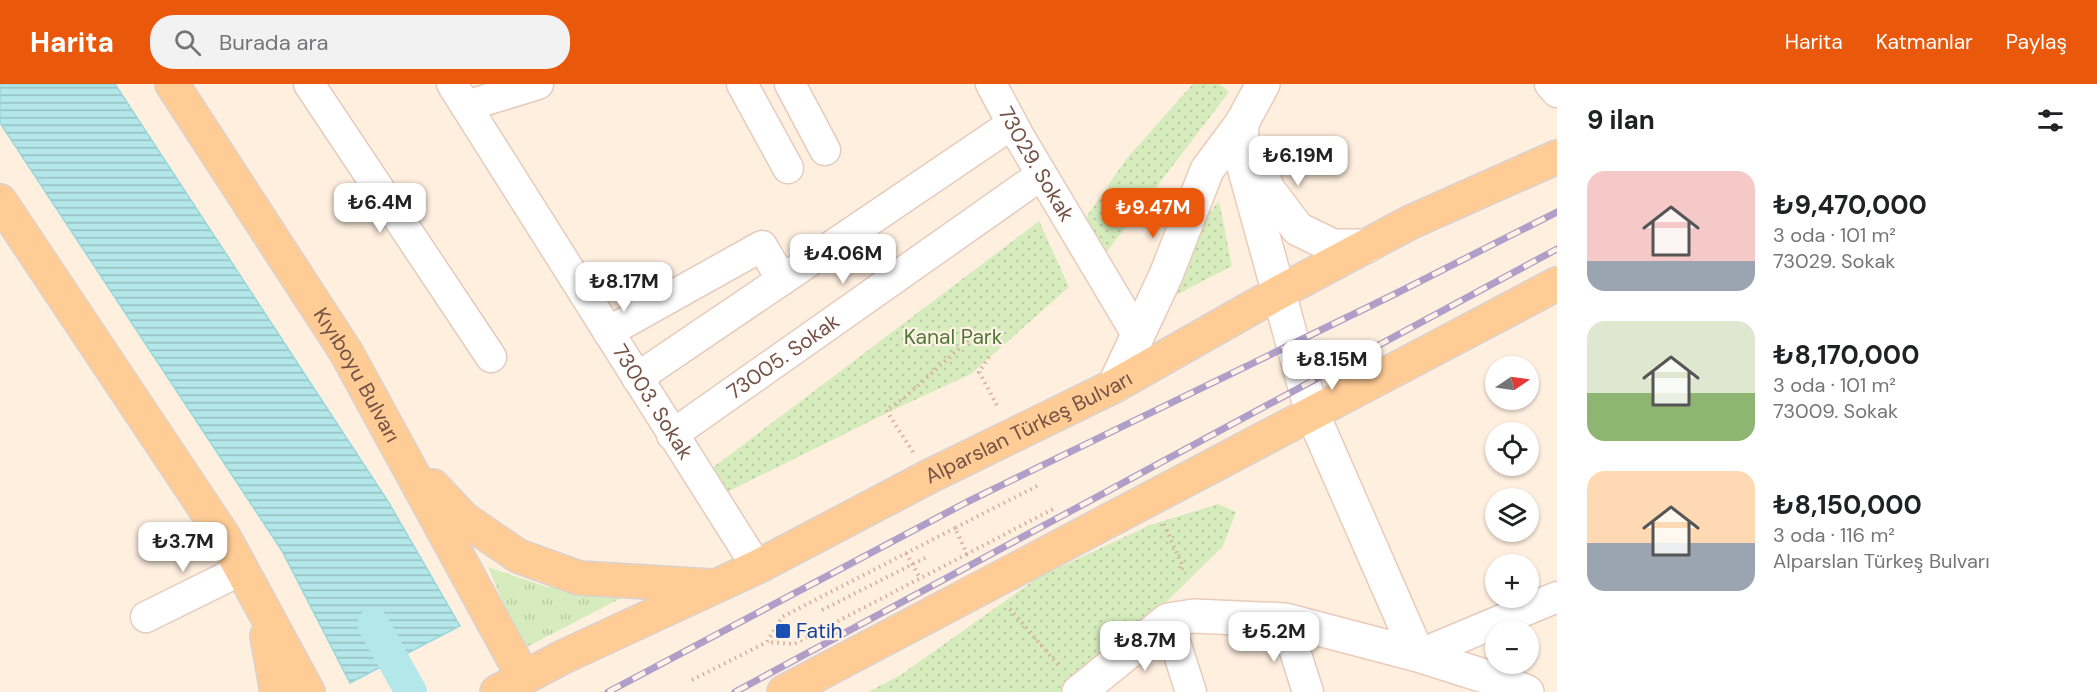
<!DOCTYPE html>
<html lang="tr">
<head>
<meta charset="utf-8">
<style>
	:root { --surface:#fff; --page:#f2f2f2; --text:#202124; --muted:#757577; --accent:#ea580c }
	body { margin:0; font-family:"DM Sans",sans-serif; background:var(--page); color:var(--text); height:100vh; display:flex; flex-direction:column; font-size:22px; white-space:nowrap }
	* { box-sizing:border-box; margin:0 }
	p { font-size:20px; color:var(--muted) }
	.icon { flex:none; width:33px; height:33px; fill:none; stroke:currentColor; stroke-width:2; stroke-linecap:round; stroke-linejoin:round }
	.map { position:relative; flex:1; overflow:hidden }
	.details { display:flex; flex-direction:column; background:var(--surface); width:540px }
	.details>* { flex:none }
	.needle { width:39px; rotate:77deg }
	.buttons { position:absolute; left:1485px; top:272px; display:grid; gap:12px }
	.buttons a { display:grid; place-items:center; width:54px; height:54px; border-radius:50%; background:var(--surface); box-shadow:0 2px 4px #0004; font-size:30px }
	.price { position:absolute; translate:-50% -51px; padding:0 14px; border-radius:12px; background:#fff; color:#222; font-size:20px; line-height:39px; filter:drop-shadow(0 2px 3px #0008) }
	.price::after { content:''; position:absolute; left:50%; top:36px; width:18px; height:14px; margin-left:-9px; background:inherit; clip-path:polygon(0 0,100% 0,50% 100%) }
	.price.active { background:var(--accent); color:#fff }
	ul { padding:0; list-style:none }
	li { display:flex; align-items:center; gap:18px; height:150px; padding:0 30px }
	li span { display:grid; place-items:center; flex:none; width:168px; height:120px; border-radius:18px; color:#555 }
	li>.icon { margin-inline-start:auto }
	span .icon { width:72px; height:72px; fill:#fffc; stroke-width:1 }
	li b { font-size:26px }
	h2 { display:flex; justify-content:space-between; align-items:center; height:72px; padding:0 30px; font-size:26px }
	header { display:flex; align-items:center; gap:36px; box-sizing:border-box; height:84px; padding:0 30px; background:var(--accent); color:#fff }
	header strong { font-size:28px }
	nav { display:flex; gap:33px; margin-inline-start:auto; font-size:21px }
	.search { width:420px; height:54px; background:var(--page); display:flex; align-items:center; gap:15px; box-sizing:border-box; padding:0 21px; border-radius:24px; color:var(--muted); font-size:22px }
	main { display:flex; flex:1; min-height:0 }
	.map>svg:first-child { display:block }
</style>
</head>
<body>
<header>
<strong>Harita</strong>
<div class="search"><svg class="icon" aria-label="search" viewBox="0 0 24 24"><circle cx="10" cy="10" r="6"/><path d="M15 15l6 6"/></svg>Burada ara</div>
<nav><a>Harita</a><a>Katmanlar</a><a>Paylaş</a></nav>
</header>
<main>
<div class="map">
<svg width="1557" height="608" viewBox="0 0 1557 608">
	<defs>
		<pattern id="grass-tufts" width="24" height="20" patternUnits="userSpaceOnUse" patternTransform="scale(1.5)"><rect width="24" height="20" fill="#d6ecbd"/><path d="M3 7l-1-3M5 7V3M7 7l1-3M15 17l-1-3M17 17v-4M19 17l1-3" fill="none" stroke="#bbcca4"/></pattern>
		<pattern id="park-dots" width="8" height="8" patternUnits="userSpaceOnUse" patternTransform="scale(1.5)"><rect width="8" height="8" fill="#d6ecbd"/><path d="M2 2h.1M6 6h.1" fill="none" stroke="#bbcca4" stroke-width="1.8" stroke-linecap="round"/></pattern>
		<pattern id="water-rules" width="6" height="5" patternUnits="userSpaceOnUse" patternTransform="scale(1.5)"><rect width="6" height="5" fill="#b3e7e9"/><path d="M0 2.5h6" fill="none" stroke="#96bebf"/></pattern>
	</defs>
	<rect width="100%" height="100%" fill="#feefdf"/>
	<polygon fill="url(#grass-tufts)" points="488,483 547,503 625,512 523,565"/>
	<g fill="url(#park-dots)">
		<polygon points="1193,0 1220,0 1229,8 1099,178 1087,132 1127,74"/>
		<polygon points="1219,117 1232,182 1116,242"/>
		<polygon points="1039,137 1069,203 971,290 893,326 721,411 703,391"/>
		<polygon points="1218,420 1236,428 1223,462 1075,608 868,608 902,590 1039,493 1150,441"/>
	</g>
	<polygon fill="url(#water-rules)" stroke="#98d8db" stroke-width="1.5" points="0,0 115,0 389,419 460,542 350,599 282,467 0,39"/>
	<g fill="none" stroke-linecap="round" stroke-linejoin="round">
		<polyline stroke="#b3e7e9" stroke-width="32" points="373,540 411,608"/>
		<defs>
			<g id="street">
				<polyline points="309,0 491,273"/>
				<path id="s1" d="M452,0L757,483"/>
				<polyline points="742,0 788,84"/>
				<polyline points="790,0 825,66"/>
				<path id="s2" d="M991,0L1020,54L1138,252"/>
				<polyline points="1550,0 1557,8"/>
				<polyline points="466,22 538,0"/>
				<polyline points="608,248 762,162 782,196"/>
				<polyline points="637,294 1012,40"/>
				<path id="s3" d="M672,351L1041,91"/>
				<polyline points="146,533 241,486"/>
				<polyline points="1168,536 1191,608"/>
				<polyline points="1285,536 1308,608"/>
				<polyline points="1418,571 1557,513"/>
			</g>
			<g id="secondary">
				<polyline points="1242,39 1241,72 1312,329 1418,571"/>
				<polyline points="1259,79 1267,104 1298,145 1333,162 1367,162"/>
				<polyline points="1114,302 1166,191 1207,86 1242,39 1263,0"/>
				<polyline points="1079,608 1168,536 1194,532 1285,536 1418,571 1500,597 1527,608"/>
			</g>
			<g id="primary">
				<path id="s4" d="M172,0L346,268L524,594"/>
				<polyline points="0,117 224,453 308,608"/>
				<polyline points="433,402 464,435 518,472 579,494 712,502"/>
				<polyline points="267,552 277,608"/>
				<path id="s5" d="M497,608L563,573L757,483L930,392L1114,302L1278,209L1411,138L1557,73"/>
				<polyline points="784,608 1557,200"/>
			</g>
		</defs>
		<use href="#street" stroke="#e5cbbe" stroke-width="33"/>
		<use href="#secondary" stroke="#eacbba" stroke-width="36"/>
		<use href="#primary" stroke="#dbd2cf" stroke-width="36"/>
		<g stroke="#daaa98" stroke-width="4" stroke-dasharray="1.5 4.5" stroke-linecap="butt">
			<polyline points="989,273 979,288 999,325"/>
			<polyline points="913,368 886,326 903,315 973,252"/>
			<polyline points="1037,402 955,444 967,470 1055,424"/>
			<polyline points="1164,440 1183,483 1179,488"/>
			<polyline points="955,444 782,533 767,558 794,560 967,470"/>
			<polyline points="906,469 920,494"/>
			<polyline points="1010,525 1060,583"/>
			<polyline points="822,526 927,473"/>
			<polyline points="692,596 767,558"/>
		</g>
		<use href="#street" stroke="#fff" stroke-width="30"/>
		<use href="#secondary" stroke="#fff" stroke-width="33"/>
		<use href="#primary" stroke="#ffcc95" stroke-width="33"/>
		<defs>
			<g id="rail">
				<polyline points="608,608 967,418 1395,210 1557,128"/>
				<polyline points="735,608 1557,165"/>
			</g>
		</defs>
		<use href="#rail" stroke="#af9ec7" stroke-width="7"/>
		<use href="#rail" stroke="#fff3e7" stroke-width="4.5" stroke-dasharray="14" stroke-linecap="butt"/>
	</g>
	<rect fill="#1a4fb4" stroke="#fff3e7" stroke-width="2" x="775" y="539" width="16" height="16" rx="3"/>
	<g text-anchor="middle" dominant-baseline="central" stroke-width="4.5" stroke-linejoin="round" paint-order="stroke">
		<g font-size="21" fill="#765145" stroke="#fff3e7">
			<text stroke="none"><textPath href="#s2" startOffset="92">73029. Sokak</textPath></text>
			<text stroke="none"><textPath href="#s3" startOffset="136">73005. Sokak</textPath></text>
			<text stroke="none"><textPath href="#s4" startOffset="345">Kıyıboyu Bulvarı</textPath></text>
			<text stroke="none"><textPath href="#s1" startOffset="376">73003. Sokak</textPath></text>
			<text stroke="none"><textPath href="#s5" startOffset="594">Alparslan Türkeş Bulvarı</textPath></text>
		</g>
		<g font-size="21" fill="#53773a" stroke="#fff3e7">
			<text x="953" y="253">Kanal Park</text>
		</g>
		<g font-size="21" fill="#164399" stroke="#fff3e7" text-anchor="start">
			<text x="796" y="547">Fatih</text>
		</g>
	</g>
</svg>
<div class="buttons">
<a><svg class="needle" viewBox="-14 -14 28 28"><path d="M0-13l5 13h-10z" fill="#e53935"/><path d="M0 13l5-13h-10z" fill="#757577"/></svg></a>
<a><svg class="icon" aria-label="locate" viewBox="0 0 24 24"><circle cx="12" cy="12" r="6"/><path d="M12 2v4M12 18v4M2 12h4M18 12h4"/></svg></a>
<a><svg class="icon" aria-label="layers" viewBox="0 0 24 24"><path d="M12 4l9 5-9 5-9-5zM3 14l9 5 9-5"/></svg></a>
<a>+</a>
<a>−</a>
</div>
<b class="price" style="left:1298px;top:103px">₺6.19M</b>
<b class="price" style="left:380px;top:150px">₺6.4M</b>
<b class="price active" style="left:1153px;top:155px">₺9.47M</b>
<b class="price" style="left:843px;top:201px">₺4.06M</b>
<b class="price" style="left:624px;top:229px">₺8.17M</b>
<b class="price" style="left:1332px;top:307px">₺8.15M</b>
<b class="price" style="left:183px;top:489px">₺3.7M</b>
<b class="price" style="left:1274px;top:579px">₺5.2M</b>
<b class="price" style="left:1145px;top:588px">₺8.7M</b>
</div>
<section class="details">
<h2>9 ilan<svg class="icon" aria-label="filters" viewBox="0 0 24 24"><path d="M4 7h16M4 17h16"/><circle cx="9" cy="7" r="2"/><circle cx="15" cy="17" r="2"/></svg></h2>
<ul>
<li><span style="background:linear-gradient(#f6c9c9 75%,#9aa5b1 0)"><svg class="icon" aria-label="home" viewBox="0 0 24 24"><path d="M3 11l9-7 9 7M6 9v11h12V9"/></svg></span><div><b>₺9,470,000</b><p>3 oda · 101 m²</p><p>73029. Sokak</p></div></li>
<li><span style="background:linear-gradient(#dfe7d0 60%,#8fb573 0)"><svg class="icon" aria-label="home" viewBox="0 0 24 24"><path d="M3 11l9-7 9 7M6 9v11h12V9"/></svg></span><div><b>₺8,170,000</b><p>3 oda · 101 m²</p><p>73009. Sokak</p></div></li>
<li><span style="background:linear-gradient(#ffd9b3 60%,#9aa5b1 0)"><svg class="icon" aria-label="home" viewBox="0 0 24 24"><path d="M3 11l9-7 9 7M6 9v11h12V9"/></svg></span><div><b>₺8,150,000</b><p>3 oda · 116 m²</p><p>Alparslan Türkeş Bulvarı</p></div></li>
</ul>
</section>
</main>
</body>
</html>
